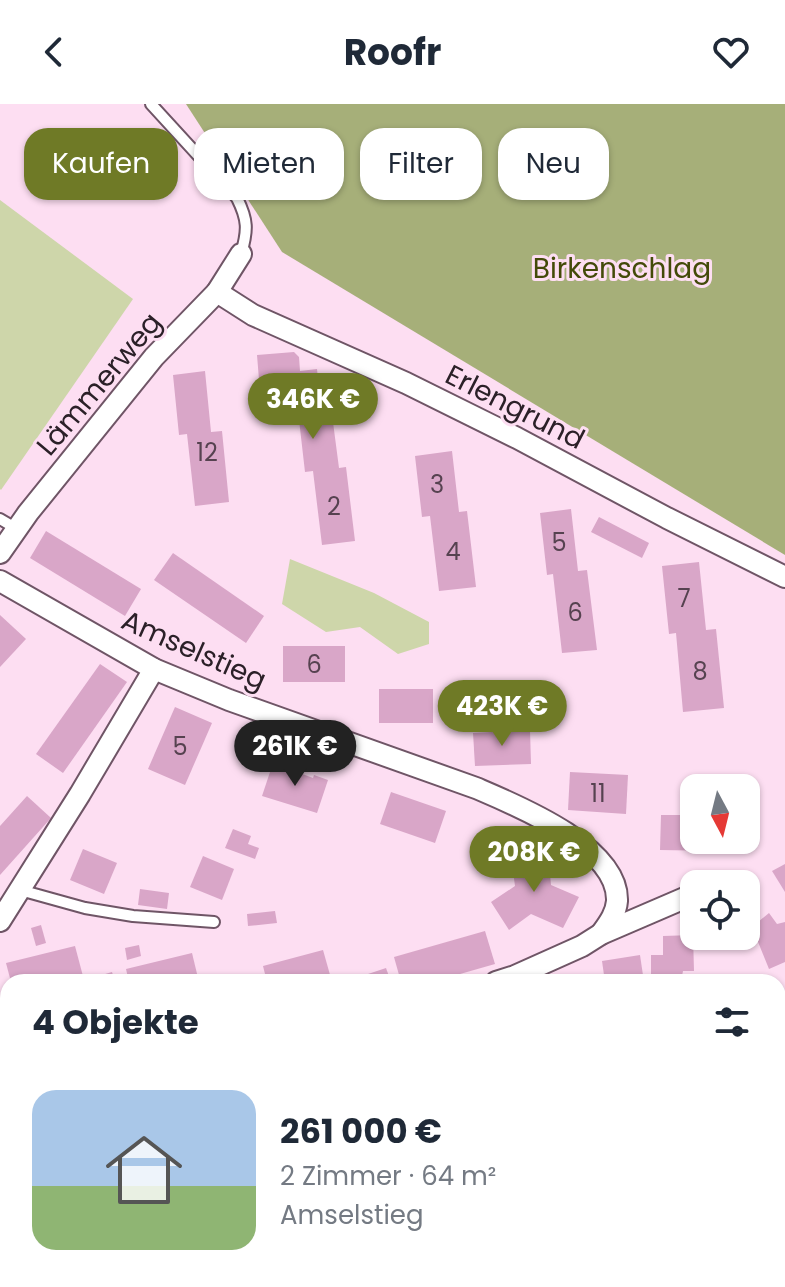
<!DOCTYPE html>
<html lang="de">
<head>
<meta charset="utf-8">
<style>
	:root { --surface:#fff; --page:#f2f2f3; --text:#1f2937; --muted:#747a83; --accent:#6f7a26 }
	body { margin:0; font-family:Poppins,sans-serif; background:var(--page); color:var(--text); height:100vh; display:flex; flex-direction:column; font-size:30px; white-space:nowrap }
	* { box-sizing:border-box; margin:0 }
	p { font-size:26px; color:var(--muted) }
	.icon { flex:none; width:44px; height:44px; fill:none; stroke:currentColor; stroke-width:2; stroke-linecap:round; stroke-linejoin:round }
	.map { position:relative; flex:1; overflow:hidden }
	.side { position:absolute; left:0px; top:870px; width:786px; height:314px; display:flex; flex-direction:column; background:var(--surface); border-radius:24px 24px 0 0; box-shadow:0 2px 6px #0004 }
	.side>* { flex:none }
	.top-card { position:absolute; left:24px; top:24px; width:738px; height:72px; display:flex; gap:16px }
	.needle { width:52px; rotate:173deg }
	.controls { position:absolute; left:680px; top:670px; display:grid; gap:16px }
	.controls a { display:grid; place-items:center; width:80px; height:80px; border-radius:16px; background:var(--surface); box-shadow:0 2px 6px #0004; font-size:40px }
	.price { position:absolute; translate:-50% -68px; padding:0 18px; border-radius:28px; background:var(--accent); color:#fff; font-size:26px; line-height:52px; filter:drop-shadow(0 2px 4px #0008) }
	.price::after { content:''; position:absolute; left:50%; top:48px; width:24px; height:18px; margin-left:-12px; background:inherit; clip-path:polygon(0 0,100% 0,50% 100%) }
	.price.current { background:#222; color:#fff }
	ul { padding:0; list-style:none }
	li { display:flex; align-items:center; gap:24px; height:200px; padding:0 32px }
	li span { display:grid; place-items:center; flex:none; width:224px; height:160px; border-radius:24px; color:#555 }
	li>.icon { margin-inline-start:auto }
	span .icon { width:96px; height:96px; fill:#fffc; stroke-width:1 }
	li b { font-size:34px }
	h2 { display:flex; justify-content:space-between; align-items:center; height:96px; padding:0 32px; font-size:34px }
	.chip { padding:0 28px; border-radius:24px; background:var(--surface); box-shadow:0 2px 6px #0004; font-size:28px; line-height:72px }
	.chip.current { background:var(--accent); color:#fff }
	header { display:flex; justify-content:space-between; align-items:center; height:104px; padding:0 32px; background:var(--surface); font-size:36px; font-weight:700 }
	.map>svg:first-child { display:block }
</style>
</head>
<body>
<header><svg class="icon" aria-label="back" viewBox="0 0 24 24"><path d="M15 5l-7 7 7 7"/></svg>Roofr<svg class="icon" aria-label="heart" viewBox="0 0 24 24"><path d="M12 20l-8-8c-3-5 5-10 8-4 3-6 11-1 8 4z"/></svg></header>
<div class="map">
<svg width="785" height="1183" viewBox="0 0 785 1183">
	<rect width="100%" height="100%" fill="#fddef2"/>
	<g fill="#ced6aa">
		<polygon points="0,96 133,195 1,386 0,385"/>
		<polygon points="290,455 374,489 429,518 429,540 398,550 360,523 326,528 282,500"/>
	</g>
	<polygon fill="#a6af79" points="186,0 785,0 785,451 282,148"/>
	<g fill="#d9a6c8">
		<polygon points="294,248 299,253 300,267 317,265 321,304 331,303 339,364 346,363 355,437 322,441 313,367 305,368 298,307 286,308 285,294 278,287 260,288 257,251"/>
		<polygon points="205,267 211,328 222,327 229,398 195,402 187,330 179,331 173,271"/>
		<polygon points="452,347 459,408 467,407 476,483 439,487 430,412 422,413 415,352"/>
		<polygon points="571,405 578,467 587,466 597,546 562,549 553,470 547,471 540,409"/>
		<polygon points="599,413 649,439 642,454 591,428"/>
		<polygon points="46,427 141,485 125,512 30,454"/>
		<polygon points="173,449 264,512 246,539 154,476"/>
		<polygon points="699,458 706,526 716,525 724,604 683,608 676,529 669,530 662,462"/>
		<polygon points="0,511 26,535 0,563"/>
		<rect x="283" y="542" width="62" height="36"/>
		<polygon points="100,560 127,578 63,669 36,650"/>
		<rect x="379" y="585" width="54" height="34"/>
		<polygon points="175,603 212,619 185,681 148,665"/>
		<polygon points="530,626 531,660 475,662 473,629"/>
		<polygon points="273,659 313,674 314,671 328,676 317,709 262,692"/>
		<polygon points="570,668 628,671 626,710 568,706"/>
		<polygon points="391,688 446,707 435,739 380,720"/>
		<polygon points="27,692 51,714 0,771 0,722"/>
		<polygon points="661,711 694,711 694,736 718,736 718,747 660,746"/>
		<polygon points="233,725 251,732 248,740 259,744 255,755 225,744"/>
		<polygon points="83,745 117,759 104,790 70,776"/>
		<polygon points="548,748 551,781 579,793 563,824 531,810 509,826 491,798 515,782 511,752"/>
		<polygon points="203,752 234,765 222,796 190,783"/>
		<polygon points="785,760 785,788 772,767"/>
		<polygon points="140,785 169,789 167,805 138,801"/>
		<polygon points="275,807 277,819 248,822 247,810"/>
		<polygon points="769,809 777,820 785,818 785,858 769,865 752,823"/>
		<polygon points="41,821 46,839 36,842 31,824"/>
		<polygon points="485,827 495,860 432,878 401,878 394,853"/>
		<polygon points="693,831 694,867 683,867 682,872 651,873 651,851 663,851 663,832"/>
		<polygon points="139,841 141,852 127,856 125,844"/>
		<polygon points="75,842 84,876 77,878 11,878 6,859"/>
		<polygon points="323,846 332,878 267,878 263,862"/>
		<polygon points="192,849 199,878 129,878 126,865"/>
		<polygon points="640,851 644,878 605,878 602,857"/>
		<polygon points="386,864 391,878 371,878 368,870"/>
		<polygon points="112,868 115,878 96,878 95,873"/>
		<polygon points="8,1035 8,1088 1,1090 0,1036"/>
		<polygon points="117,1176 156,1176 153,1183 114,1183"/>
	</g>
	<g fill="none" stroke-linecap="round" stroke-linejoin="round">
		<defs>
			<g id="lane">
				<path d="M151,0L237,94C248,116 248,126 241,150"/>
				<polyline points="0,415 17,425"/>
				<polyline points="20,786 85,804 133,812 214,818"/>
				<polyline points="99,1183 103,1176"/>
			</g>
			<g id="street">
				<polyline points="217,188 253,211 406,279 517,334 667,414 785,473"/>
				<polyline points="0,449 28,409 154,253 217,188 241,150"/>
				<path d="M0,477L154,565L229,596L476,684C518,702 619,743 617,797C616,810 608,820 601,830"/>
				<polyline points="0,817 80,690 154,565"/>
				<polyline points="496,878 515,872 582,842 601,830 694,790"/>
				<polyline points="0,913 8,913"/>
			</g>
		</defs>
		<use href="#lane" stroke="#6f5566" stroke-width="14"/>
		<use href="#street" stroke="#6f5566" stroke-width="24"/>
		<use href="#lane" stroke="#fff" stroke-width="10"/>
		<use href="#street" stroke="#fff" stroke-width="20"/>
	</g>
	<g text-anchor="middle" dominant-baseline="central" stroke-width="6" stroke-linejoin="round" paint-order="stroke">
		<g font-size="24" fill="#564250">
			<text x="207" y="348">12</text>
			<text x="437" y="380">3</text>
			<text x="334" y="402">2</text>
			<text x="559" y="438">5</text>
			<text x="453" y="447">4</text>
			<text x="684" y="494">7</text>
			<text x="575" y="508">6</text>
			<text x="314" y="560">6</text>
			<text x="700" y="567">8</text>
			<text x="180" y="642">5</text>
			<text x="598" y="689">11</text>
		</g>
		<g font-size="28" fill="#434a09" stroke="#fddef2">
			<text x="622" y="164">Birkenschlag</text>
		</g>
		<g font-size="28" fill="#2b2028" stroke="#fddef2">
			<text transform="translate(99 280) rotate(-50)">Lämmerweg</text>
			<text transform="translate(515 303) rotate(27)">Erlengrund</text>
			<text transform="translate(194 546) rotate(24)">Amselstieg</text>
		</g>
	</g>
</svg>
<div class="controls">
<a><svg class="needle" viewBox="-14 -14 28 28"><path d="M0-13l5 13h-10z" fill="#e53935"/><path d="M0 13l5-13h-10z" fill="#747a83"/></svg></a>
<a><svg class="icon" aria-label="locate" viewBox="0 0 24 24"><circle cx="12" cy="12" r="6"/><path d="M12 2v4M12 18v4M2 12h4M18 12h4"/></svg></a>
</div>
<b class="price" style="left:313px;top:337px">346K €</b>
<b class="price" style="left:502px;top:644px">423K €</b>
<b class="price current" style="left:295px;top:684px">261K €</b>
<b class="price" style="left:534px;top:790px">208K €</b>
<div class="top-card">
<a class="chip current">Kaufen</a>
<a class="chip">Mieten</a>
<a class="chip">Filter</a>
<a class="chip">Neu</a>
</div>
<section class="side">
<h2>4 Objekte<svg class="icon" aria-label="filters" viewBox="0 0 24 24"><path d="M4 7h16M4 17h16"/><circle cx="9" cy="7" r="2"/><circle cx="15" cy="17" r="2"/></svg></h2>
<ul>
<li><span style="background:linear-gradient(#a9c7e8 60%,#8fb573 0)"><svg class="icon" aria-label="home" viewBox="0 0 24 24"><path d="M3 11l9-7 9 7M6 9v11h12V9"/></svg></span><div><b>261 000 €</b><p>2 Zimmer · 64 m²</p><p>Amselstieg</p></div></li>
</ul>
</section>
</div>
</body>
</html>
